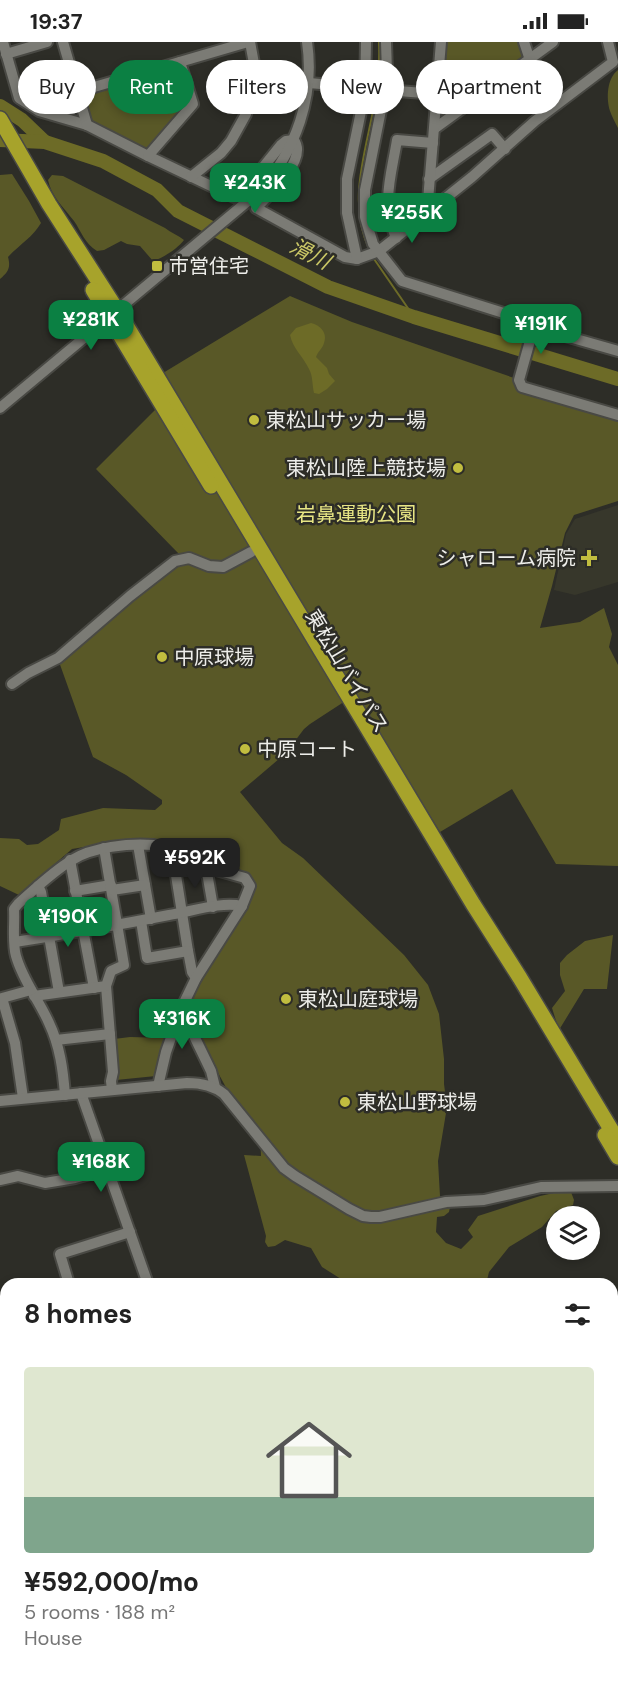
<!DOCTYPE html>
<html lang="en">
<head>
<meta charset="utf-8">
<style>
	:root { --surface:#fff; --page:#f6f6f6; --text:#222; --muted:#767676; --accent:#0b8043 }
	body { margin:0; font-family:"DM Sans","Noto Sans JP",sans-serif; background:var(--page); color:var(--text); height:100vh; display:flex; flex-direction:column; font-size:22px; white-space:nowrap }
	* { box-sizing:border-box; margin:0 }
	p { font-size:20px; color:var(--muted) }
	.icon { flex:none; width:33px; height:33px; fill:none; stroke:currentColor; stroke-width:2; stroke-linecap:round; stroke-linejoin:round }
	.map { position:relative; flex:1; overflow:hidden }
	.sheet { position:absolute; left:0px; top:1236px; width:618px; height:404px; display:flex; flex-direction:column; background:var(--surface); border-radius:18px 18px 0 0; box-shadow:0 3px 9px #0003 }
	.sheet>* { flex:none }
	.guide { position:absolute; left:18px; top:18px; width:582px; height:54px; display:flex; gap:12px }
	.buttons { position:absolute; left:546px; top:1164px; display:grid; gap:12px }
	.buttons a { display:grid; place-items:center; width:54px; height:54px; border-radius:50%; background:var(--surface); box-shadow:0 3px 9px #0003; font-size:30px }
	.price { position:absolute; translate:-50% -51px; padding:0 14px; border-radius:12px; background:var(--accent); color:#fff; font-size:20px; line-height:39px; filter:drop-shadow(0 2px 3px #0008) }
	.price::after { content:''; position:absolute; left:50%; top:36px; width:18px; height:14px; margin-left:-9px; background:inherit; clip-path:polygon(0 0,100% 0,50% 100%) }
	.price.active { background:#222; color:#fff }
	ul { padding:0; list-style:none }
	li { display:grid; align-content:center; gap:12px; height:318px; padding:0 24px }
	li span { display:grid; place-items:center; height:186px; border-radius:6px; color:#555 }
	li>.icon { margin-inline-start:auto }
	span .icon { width:108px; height:108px; fill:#fffc; stroke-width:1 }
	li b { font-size:26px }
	h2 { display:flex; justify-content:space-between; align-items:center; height:72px; padding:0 24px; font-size:26px }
	.chip { padding:0 21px; border-radius:27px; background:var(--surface); box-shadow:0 3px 9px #0003; font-size:21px; line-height:54px }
	.chip.active { background:var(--accent); color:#fff }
	.status { display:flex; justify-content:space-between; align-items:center; height:42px; padding:0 30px; background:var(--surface); direction:ltr }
	.status svg { height:16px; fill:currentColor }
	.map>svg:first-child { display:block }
</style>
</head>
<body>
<div class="status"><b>19:37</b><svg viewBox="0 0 49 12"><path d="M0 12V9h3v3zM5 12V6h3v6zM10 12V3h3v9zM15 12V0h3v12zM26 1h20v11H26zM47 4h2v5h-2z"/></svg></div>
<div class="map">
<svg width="618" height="1639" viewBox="0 0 618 1639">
	<rect width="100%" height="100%" fill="#2d2d27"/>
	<polygon fill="#37372b" points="618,463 618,540 575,553 554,548 566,492 575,477"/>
	<g fill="#595827">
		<polygon points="444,0 520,0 524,13 523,18 442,77 438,74"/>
		<polygon points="176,25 190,59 150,108 145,109 90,79 83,55 85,51"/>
		<path d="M618,28V86C615,80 612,75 610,69C606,56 607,36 618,28Z"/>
		<path d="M12,132L29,159L41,181C33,195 19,203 8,215C11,226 8,230 0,237V133Z"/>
		<path d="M52,133L63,134L165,186C171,191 178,193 184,198C177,207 163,216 153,219L140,204L127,202L121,199L104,208L97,209C85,202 81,189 74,179C64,166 51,154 48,138Z"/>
		<polygon points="290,254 352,280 514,336 515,341 521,349 618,377 618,459 574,473 565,491 552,544 540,586 580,580 604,566 612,592 609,605 618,623 618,824 556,822 512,747 440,790 356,652 310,682 304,687 286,711 240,750 282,801 303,816 404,913 428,943 439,972 444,1017 444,1042 447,1065 438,1119 440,1154 450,1165 449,1170 444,1174 437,1175 436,1190 446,1201 461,1207 473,1195 468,1188 478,1174 540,1154 554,1151 571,1150 574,1158 573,1163 556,1169 542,1185 509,1205 489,1230 486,1242 391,1242 369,1239 361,1242 342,1242 341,1237 322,1225 311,1206 285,1198 275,1204 268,1205 265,1200 266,1194 244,1113 261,1114 260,1089 229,1051 183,966 252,845 238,833 240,827 222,815 190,804 132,797 72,807 19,853 0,844 0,796 19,797 27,803 38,802 59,788 61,777 103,766 155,768 162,762 162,758 126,733 93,715 58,617 180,518 179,512 96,427 174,349 163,331"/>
		<polygon points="613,893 607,947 584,947 559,988 552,966 565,949 560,933 560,921 567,913 585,899"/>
		<polygon points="130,995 167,996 156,1034 116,1038 114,997"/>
	</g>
	<path fill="#6d6b27" d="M311,281C320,283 328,291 324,301C323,306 318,309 316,315L327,326L329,332L335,339L327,347L319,352L314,351C312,343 313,334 309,327C303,314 293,307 290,293L296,286Z"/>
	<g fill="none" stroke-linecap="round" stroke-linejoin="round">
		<g stroke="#6d6b27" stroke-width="2">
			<path d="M370,209C347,161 365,113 374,64C378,43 380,22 379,0"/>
			<polyline points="372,214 414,275"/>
		</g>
		<g stroke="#6d6b27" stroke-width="14">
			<polyline points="0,64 22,78 45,100"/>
			<polyline points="0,98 45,100 103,119 157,148 178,169 328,245 414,275 618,337"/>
		</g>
		<defs>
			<g id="minor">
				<path d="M3,0L19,56L39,69L87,83L148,114L234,155L248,144L281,103L286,99L294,98C308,118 270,152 256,166L345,215L357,217L379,209L472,135L535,79L613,20L608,0"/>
				<polyline points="63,0 87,83"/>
				<polyline points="386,0 387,30 385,48 365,148 365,175 373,202 402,239 535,281 562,293 618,309"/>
				<polyline points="524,0 530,18"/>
				<polyline points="6,12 47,0"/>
				<polyline points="309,41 365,46"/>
				<polyline points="385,48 437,52"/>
				<polyline points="77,50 248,0"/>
				<polyline points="434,87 553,0"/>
				<polyline points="148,114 193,62 180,20"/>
				<polyline points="191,135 221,111 231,99 246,72 255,27 250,0"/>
				<polyline points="429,137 492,92 505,107"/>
				<polyline points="427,171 441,0"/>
				<path d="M396,196C381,160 391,135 397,98L433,101"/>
				<polyline points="357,217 347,171 347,137 365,50 366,0"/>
				<polyline points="535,281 519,338 522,345 618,373"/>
				<path d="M0,366L260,149C296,108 315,54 307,0"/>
				<polyline points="12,642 28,631 58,616 130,554 175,519 189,516 209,524 223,525 251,510"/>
				<polyline points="138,803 151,877"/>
				<polyline points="172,808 188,909 192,930 196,936"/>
				<polyline points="70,818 94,946"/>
				<polyline points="206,825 213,865"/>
				<polyline points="38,844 41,850 59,950"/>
				<polyline points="112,848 145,843"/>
				<polyline points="75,849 111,843"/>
				<polyline points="141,879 147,916 188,909"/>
				<path d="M15,900C66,892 118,883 169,873C190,870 221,859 242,864"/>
				<polyline points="106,944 113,1030 111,1039 112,1048"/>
				<polyline points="34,954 106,944 111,929 124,923 104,806"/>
				<polyline points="56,998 110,992"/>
				<polyline points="158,1044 166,1010 181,967"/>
				<polyline points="81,1051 148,1242"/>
				<path d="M65,1053C63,1028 60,1004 49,981C39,958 23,939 16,914C12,900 15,882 14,867L18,862C35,847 52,830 72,818C92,805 130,801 153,803C165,805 177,809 189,812L191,821L245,836L250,844L242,864L196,936L181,967L211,1029L215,1045"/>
				<polyline points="23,1056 15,1001 2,956 31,948"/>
				<path d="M0,1059L187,1041C200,1041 213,1043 224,1052L284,1126L295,1134L349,1167L363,1174L371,1175H380L446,1160L484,1158L541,1145L618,1144"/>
				<polyline points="0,1138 18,1134 45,1141 75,1136 108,1127"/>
				<polyline points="69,1242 60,1212 130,1190"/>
				<polyline points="0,1381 6,1380"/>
				<polyline points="6,1489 2,1510 6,1524"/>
				<polyline points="612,1510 618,1507"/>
				<polyline points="6,1607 6,1613"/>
				<polyline points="1,1626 6,1639"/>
				<polyline points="203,1634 230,1639"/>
				<polyline points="474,1634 474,1639"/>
				<polyline points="336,1639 337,1634"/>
			</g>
			<g id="highway">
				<polyline points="0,77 49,162 117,268 473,862 520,936 618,1099"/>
				<polyline points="93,248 211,444"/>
				<polyline points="605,1093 618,1115"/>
			</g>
		</defs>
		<use href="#minor" stroke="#494944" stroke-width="14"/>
		<use href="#highway" stroke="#494944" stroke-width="18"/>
		<use href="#minor" stroke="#7b7b75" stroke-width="10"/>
		<use href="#highway" stroke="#a7a32b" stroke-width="15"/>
	</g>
	<g fill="#c1bd3f" stroke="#2d2d27" stroke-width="2">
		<rect x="151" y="218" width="12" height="12" rx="3"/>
		<circle cx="254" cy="378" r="6"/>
		<circle cx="458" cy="426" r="6"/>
		<path d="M586 507h6v6h6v6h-6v6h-6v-6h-6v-6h6z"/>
		<circle cx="162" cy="615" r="6"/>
		<circle cx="245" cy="707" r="6"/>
		<circle cx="286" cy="957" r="6"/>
		<circle cx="345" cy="1060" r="6"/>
	</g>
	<g text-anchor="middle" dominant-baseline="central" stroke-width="5" stroke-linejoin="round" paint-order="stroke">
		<g font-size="20" fill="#eeeeea" stroke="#2d2d27" text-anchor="start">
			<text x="169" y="224">市営住宅</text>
			<text x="266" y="378">東松山サッカー場</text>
			<text x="446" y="426" text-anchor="end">東松山陸上競技場</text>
			<text x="576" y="516" text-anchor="end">シャローム病院</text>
			<text x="174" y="615">中原球場</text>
			<text x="257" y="707">中原コート</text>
			<text x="298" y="957">東松山庭球場</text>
			<text x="357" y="1060">東松山野球場</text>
		</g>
		<g font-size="20" fill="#e7e584" stroke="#2d2d27">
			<text x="356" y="472">岩鼻運動公園</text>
		</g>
		<g font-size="20" fill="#eeeeea" stroke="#2d2d27">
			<text transform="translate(347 629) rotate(59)">東松山バイパス</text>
		</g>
		<g font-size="21" font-style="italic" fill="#cac766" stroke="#2d2d27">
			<text transform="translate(310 212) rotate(27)">滑川</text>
		</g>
	</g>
</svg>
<div class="buttons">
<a><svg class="icon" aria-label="layers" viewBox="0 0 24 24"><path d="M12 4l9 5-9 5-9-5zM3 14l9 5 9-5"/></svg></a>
</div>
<b class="price" style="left:255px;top:172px">¥243K</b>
<b class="price" style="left:412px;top:202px">¥255K</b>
<b class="price" style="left:91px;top:309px">¥281K</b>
<b class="price" style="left:541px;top:313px">¥191K</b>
<b class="price active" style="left:195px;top:847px">¥592K</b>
<b class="price" style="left:68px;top:906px">¥190K</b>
<b class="price" style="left:182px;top:1008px">¥316K</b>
<b class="price" style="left:101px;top:1151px">¥168K</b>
<div class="guide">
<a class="chip">Buy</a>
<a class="chip active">Rent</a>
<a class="chip">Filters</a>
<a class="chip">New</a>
<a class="chip">Apartment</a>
</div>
<section class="sheet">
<h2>8 homes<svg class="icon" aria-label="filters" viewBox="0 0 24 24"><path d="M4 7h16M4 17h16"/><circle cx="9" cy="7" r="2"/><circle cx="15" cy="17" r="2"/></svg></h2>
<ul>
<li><span style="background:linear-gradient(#dfe7d0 70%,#7fa58c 0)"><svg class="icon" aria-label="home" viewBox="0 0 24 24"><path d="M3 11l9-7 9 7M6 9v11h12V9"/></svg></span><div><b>¥592,000/mo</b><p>5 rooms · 188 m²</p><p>House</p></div></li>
</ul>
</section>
</div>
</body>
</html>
